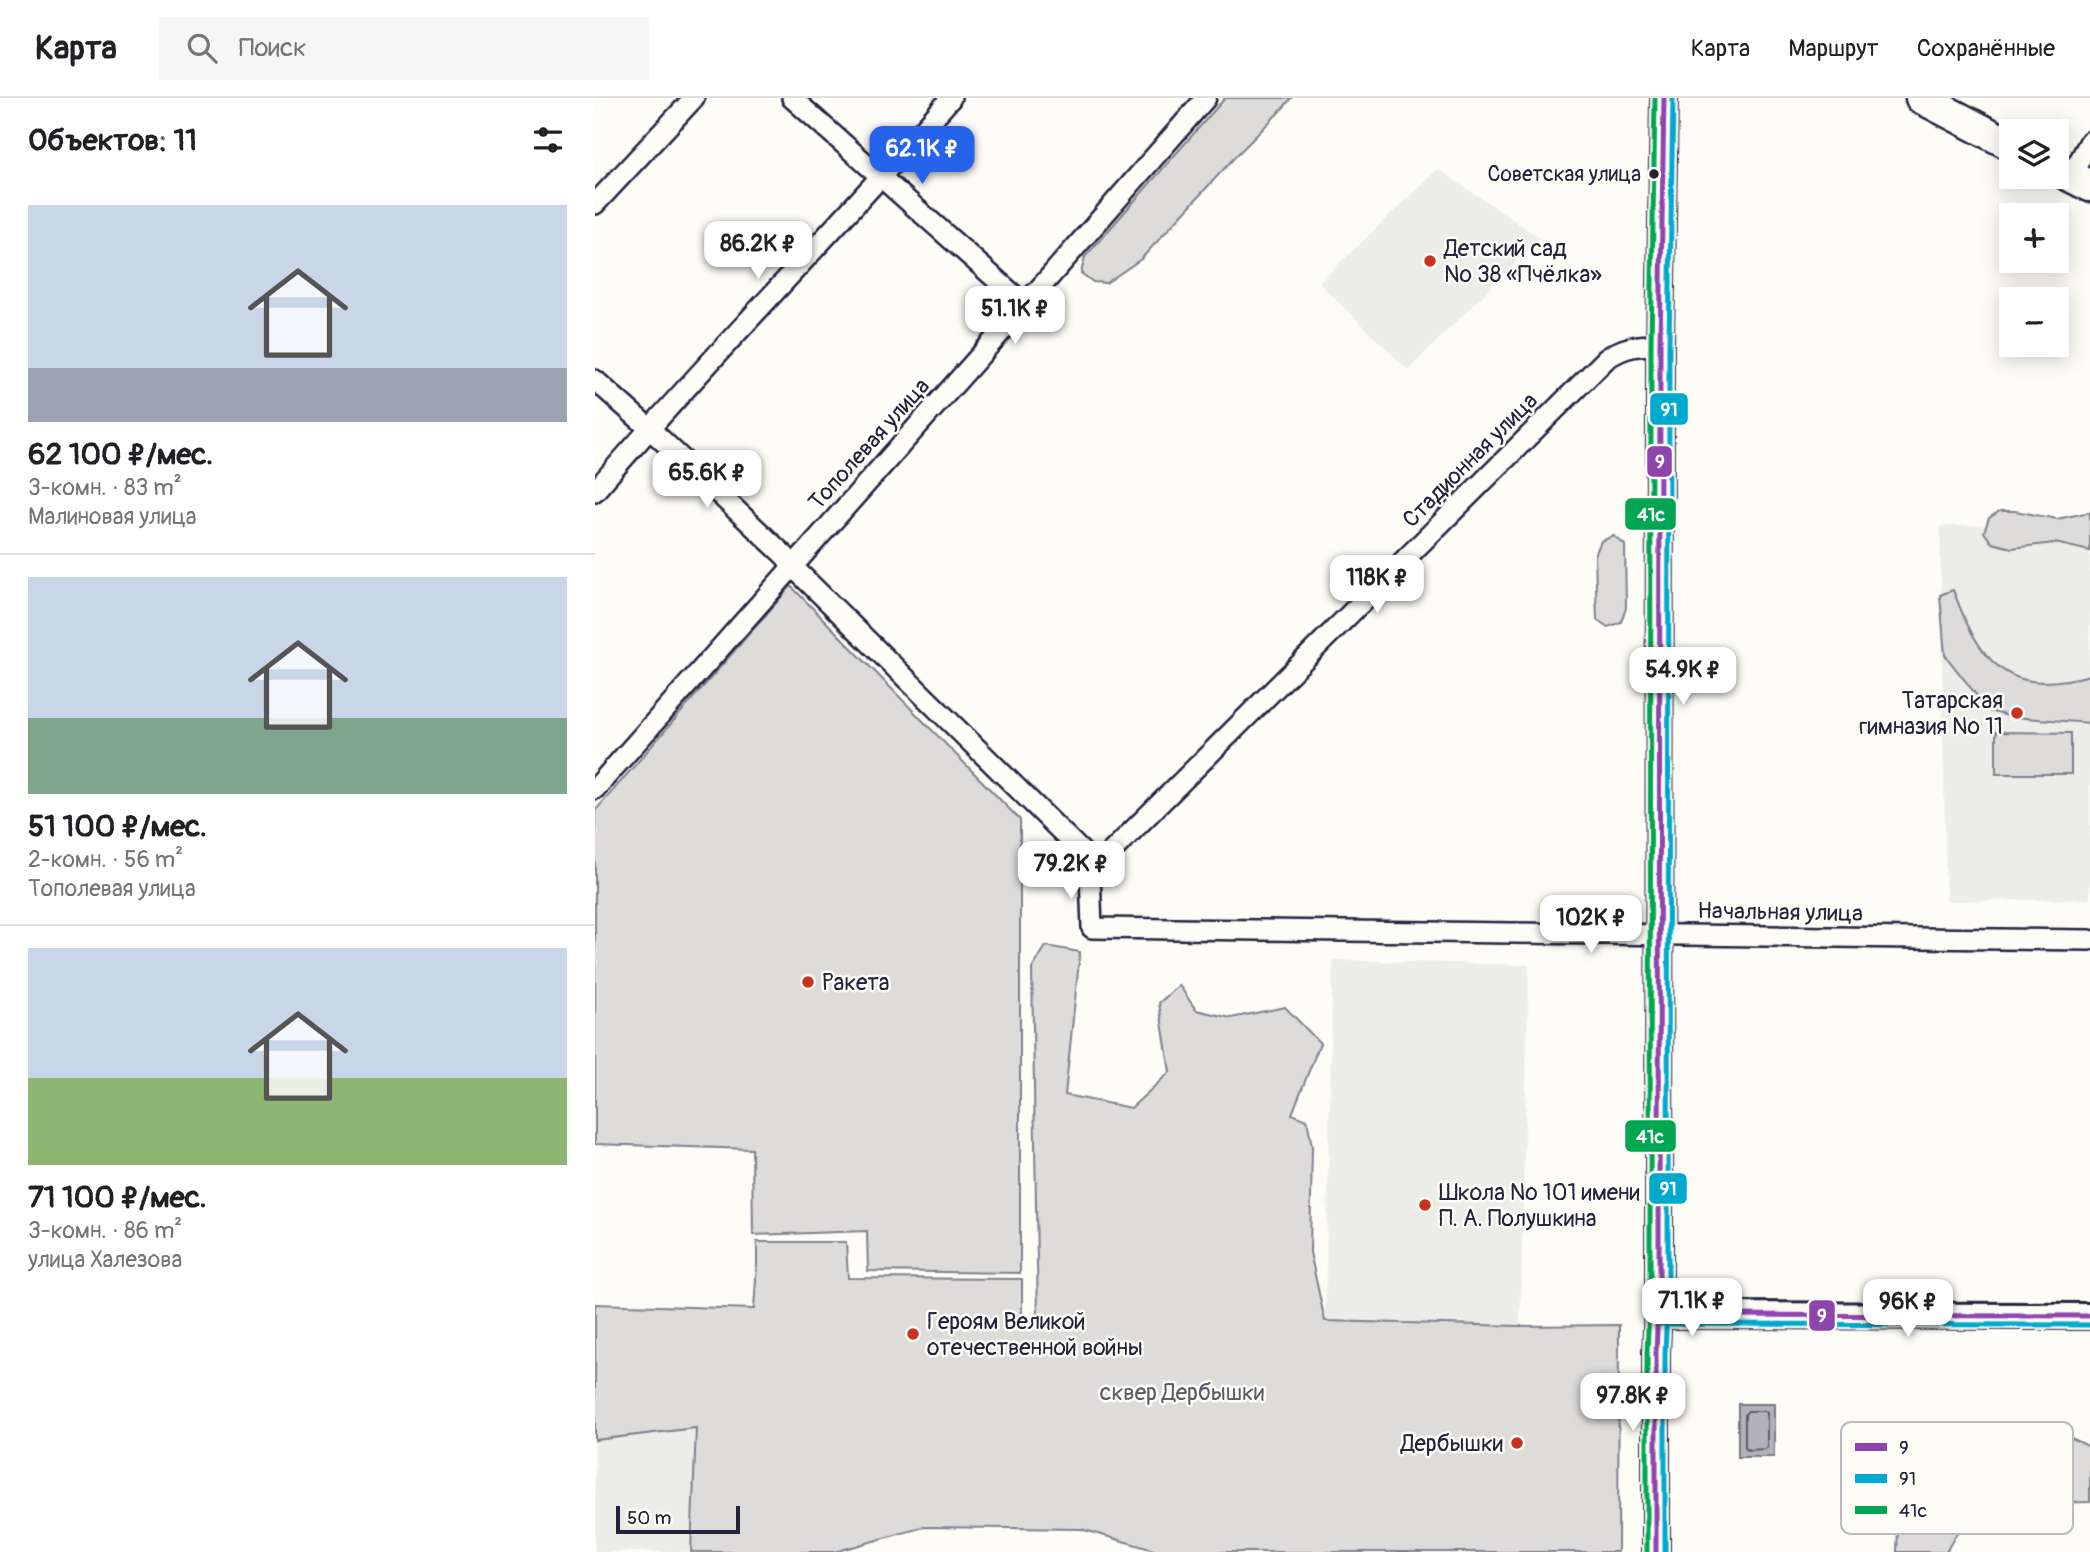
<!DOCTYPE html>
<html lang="ru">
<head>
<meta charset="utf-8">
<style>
	:root { --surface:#fff; --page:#f6f6f6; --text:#202124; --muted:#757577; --line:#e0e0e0; --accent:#2563eb }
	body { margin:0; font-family:Pangolin,sans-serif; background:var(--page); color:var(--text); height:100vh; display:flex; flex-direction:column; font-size:26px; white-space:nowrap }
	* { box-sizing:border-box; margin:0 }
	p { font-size:23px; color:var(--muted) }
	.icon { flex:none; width:38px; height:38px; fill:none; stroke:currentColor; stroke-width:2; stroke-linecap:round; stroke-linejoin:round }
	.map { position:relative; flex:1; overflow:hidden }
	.details { display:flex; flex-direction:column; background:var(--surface); width:595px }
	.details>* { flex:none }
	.tools { position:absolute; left:1404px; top:21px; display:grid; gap:14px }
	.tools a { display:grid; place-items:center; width:70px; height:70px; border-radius:0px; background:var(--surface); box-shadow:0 4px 18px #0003; font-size:35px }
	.scale { position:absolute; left:21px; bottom:18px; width:124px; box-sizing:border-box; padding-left:7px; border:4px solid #22223b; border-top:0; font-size:19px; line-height:24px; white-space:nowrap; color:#22223b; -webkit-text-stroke:5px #fdfcf7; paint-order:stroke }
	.price { position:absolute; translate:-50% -60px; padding:0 16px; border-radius:14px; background:#fff; color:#222; font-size:23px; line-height:46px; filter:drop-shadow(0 2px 4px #0008) }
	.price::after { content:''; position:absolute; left:50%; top:42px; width:21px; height:16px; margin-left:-10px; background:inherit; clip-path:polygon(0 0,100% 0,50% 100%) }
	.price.selected { background:var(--accent); color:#fff }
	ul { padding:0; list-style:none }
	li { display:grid; align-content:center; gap:14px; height:371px; padding:0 28px }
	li+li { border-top:2px solid var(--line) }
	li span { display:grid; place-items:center; height:217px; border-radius:0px; color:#555 }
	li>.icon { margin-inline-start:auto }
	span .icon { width:126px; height:126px; fill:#fffc; stroke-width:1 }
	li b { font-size:30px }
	h2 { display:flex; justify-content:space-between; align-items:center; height:84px; padding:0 28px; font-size:30px }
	header { display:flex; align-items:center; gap:42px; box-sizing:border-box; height:98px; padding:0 35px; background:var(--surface); border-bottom:2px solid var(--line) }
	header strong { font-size:33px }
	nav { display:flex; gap:38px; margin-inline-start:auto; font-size:24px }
	.search { width:490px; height:63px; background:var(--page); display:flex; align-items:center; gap:18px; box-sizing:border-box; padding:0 24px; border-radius:0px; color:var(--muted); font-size:26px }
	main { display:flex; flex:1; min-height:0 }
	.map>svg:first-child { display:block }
</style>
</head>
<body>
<header>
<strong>Карта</strong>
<div class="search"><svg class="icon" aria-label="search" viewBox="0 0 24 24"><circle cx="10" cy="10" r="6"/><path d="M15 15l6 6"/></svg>Поиск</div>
<nav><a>Карта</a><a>Маршрут</a><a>Сохранённые</a></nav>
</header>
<main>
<section class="details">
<h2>Объектов: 11<svg class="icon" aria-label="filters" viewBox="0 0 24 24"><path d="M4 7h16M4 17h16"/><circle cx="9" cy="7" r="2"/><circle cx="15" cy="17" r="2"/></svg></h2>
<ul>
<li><span style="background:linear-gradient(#c9d6e8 75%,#9aa5b1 0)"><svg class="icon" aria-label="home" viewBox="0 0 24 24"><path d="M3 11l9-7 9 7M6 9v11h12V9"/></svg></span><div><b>62 100 ₽/мес.</b><p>3-комн. · 83 m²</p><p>Малиновая улица</p></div></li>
<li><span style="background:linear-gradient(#c9d6e8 65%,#7fa58c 0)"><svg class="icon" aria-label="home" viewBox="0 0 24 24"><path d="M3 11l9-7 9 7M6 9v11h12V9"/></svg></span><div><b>51 100 ₽/мес.</b><p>2-комн. · 56 m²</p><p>Тополевая улица</p></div></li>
<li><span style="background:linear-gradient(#c9d6e8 60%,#8fb573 0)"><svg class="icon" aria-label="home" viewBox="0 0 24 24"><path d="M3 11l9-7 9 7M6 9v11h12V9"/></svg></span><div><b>71 100 ₽/мес.</b><p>3-комн. · 86 m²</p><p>улица Халезова</p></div></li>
</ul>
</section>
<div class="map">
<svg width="1495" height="1454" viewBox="0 0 1495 1454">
	<rect width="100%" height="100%" fill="#fdfcf7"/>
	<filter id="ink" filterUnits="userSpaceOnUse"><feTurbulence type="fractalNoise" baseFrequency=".0143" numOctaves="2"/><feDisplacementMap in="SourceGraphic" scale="14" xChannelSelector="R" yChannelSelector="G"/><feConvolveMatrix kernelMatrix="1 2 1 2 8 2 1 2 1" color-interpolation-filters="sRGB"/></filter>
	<g filter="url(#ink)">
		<g fill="#ecece9">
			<polygon points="843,71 945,140 813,272 724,185"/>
			<polygon points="1495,426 1495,801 1351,803 1345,428"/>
			<polygon points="738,862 934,867 925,1228 730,1223"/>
			<polygon points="101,1329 96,1454 0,1454 0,1342"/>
		</g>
		<g fill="#dddcdb" stroke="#807f8b" stroke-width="2">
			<polygon points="630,0 696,0 689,9 639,60 546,161 511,185 498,184 486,175 490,159"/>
			<polygon points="1405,413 1420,413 1462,421 1495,414 1495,453 1460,445 1417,450 1397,445 1389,434 1394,420"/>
			<polygon points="1019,438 1030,447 1031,510 1026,524 1013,529 1002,522 1000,457 1006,443"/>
			<polygon points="196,488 425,722 425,1175 273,1173 272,1133 158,1137 157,1051 0,1046 0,713"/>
			<path d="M1358,492C1365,509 1371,527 1381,542C1409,589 1447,590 1495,577V625L1417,619L1394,613L1350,557L1345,497Z"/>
			<polygon points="1401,634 1476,635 1476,676 1401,676"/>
			<polygon points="451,848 485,854 470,997 536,1010 575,974 564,905 584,887 601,912 636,920 690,909 725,945 697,1016 712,1022 717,1048 715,1154 730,1223 925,1228 1024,1227 1023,1454 566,1454 486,1431 329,1429 239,1454 96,1454 101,1330 0,1342 0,1206 159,1211 162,1166 162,1144 251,1144 253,1180 427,1181 427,1223 443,1223 437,871"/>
			<polygon points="1446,1325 1495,1349 1495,1404 1378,1406 1351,1454 1302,1454 1304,1404 1339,1353 1396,1328"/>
		</g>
		<rect fill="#b2b2b7" stroke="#787885" stroke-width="2" x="1143" y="1306" width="36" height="53"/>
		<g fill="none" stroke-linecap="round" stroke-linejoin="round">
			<polygon stroke="#5c5c6d" stroke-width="2" points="1153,1313 1169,1313 1172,1315 1172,1349 1170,1351 1153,1352 1150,1349 1150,1316"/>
			<defs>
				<g id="minor">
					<polyline points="197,0 430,207"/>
					<polyline points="1476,78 1495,43"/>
					<polyline points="0,106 99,0"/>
					<polyline points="0,282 54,330 190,458 198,469 486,753 495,775 497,830 1495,842"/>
					<path d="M0,393C115,259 240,133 356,0"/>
					<polyline points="0,691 430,207 611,0"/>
					<path d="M495,775L1011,261C1029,248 1044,247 1065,247"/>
				</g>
				<g id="tertiary">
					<polyline points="1064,1217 1495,1218"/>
					<polyline points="1061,1454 1061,1255 1064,1187 1065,247 1069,0"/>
				</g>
				<g id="primary">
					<polyline points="1326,0 1416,47"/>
					<polyline points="1461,71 1495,88"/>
				</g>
			</defs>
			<use href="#minor" stroke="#22223b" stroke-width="24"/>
			<use href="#tertiary" stroke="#22223b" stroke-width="30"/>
			<use href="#primary" stroke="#22223b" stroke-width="35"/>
			<use href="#minor" stroke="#fdfcf7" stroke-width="19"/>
			<use href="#tertiary" stroke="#fdfcf7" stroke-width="24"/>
			<use href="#primary" stroke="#fdfcf7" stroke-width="30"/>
			<defs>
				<g id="bus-1">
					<polyline points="1064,1217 1495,1218"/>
					<polyline points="1061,1454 1061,1255 1064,1187 1065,247 1069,0"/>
				</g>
				<g id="bus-2">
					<polyline points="1064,1226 1495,1227"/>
					<polyline points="1070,1454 1070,1255 1073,1187 1074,247 1078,0"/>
				</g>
				<polyline id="bus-3" points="1052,1454 1052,1255 1055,1187 1056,247 1060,0"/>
			</defs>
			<use href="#bus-1" stroke="#fdfcf7" stroke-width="10"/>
			<use href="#bus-2" stroke="#fdfcf7" stroke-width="10"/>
			<use href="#bus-3" stroke="#fdfcf7" stroke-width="10"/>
			<use href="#bus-1" stroke="#8e44ad" stroke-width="5"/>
			<use href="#bus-2" stroke="#00a9ce" stroke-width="5"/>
			<use href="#bus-3" stroke="#00a651" stroke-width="5"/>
		</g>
	</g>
	<circle fill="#22223b" stroke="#fdfcf7" stroke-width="2.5" cx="1059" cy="76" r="6"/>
	<g fill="#c8321e" stroke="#fdfcf7" stroke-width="2.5">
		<circle cx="835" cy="163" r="7"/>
		<circle cx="1422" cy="615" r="7"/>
		<circle cx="213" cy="884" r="7"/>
		<circle cx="830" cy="1107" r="7"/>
		<circle cx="318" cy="1236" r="7"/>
		<circle cx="922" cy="1345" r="7"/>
	</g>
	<g text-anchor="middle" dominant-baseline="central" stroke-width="5" stroke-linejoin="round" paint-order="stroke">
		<g font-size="21" fill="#22223b" stroke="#fdfcf7" text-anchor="end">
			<text x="1046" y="76">Советская улица</text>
		</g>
		<g font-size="23" fill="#22223b" stroke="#fdfcf7" text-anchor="start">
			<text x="849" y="150">Детский сад<tspan x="849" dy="26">№ 38 «Пчёлка»</tspan></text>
			<text x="1408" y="602" text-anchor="end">Татарская<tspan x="1408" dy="26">гимназия № 11</tspan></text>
			<text x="227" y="884">Ракета</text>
			<text x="844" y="1094">Школа № 101 имени<tspan x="844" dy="26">П. А. Полушкина</tspan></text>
			<text x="332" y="1223">Героям Великой<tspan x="332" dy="26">отечественной войны</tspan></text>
			<text x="908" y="1345" text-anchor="end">Дербышки</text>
		</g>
		<g font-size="23" fill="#22223b" stroke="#fdfcf7">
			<text transform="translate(274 346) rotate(-48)">Тополевая улица</text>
			<text transform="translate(875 362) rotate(-45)">Стадионная улица</text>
			<text transform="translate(1185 814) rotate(1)">Начальная улица</text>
		</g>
		<g font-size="23" fill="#5a5a6b" stroke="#fdfcf7">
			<text x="587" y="1294">сквер Дербышки</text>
		</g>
	</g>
	<rect x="1246" y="1324" width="232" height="112" rx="10" fill="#fdfcf7" stroke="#bbbbbf" stroke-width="2"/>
	<rect x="1260" y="1345" width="32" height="8" fill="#8e44ad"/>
	<rect x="1260" y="1376" width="32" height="9" fill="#00a9ce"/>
	<rect x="1260" y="1408" width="32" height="8" fill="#00a651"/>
	<g font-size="19" fill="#22223b">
		<text x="1304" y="1356">9</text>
		<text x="1304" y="1387">91</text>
		<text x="1304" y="1419">41с</text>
	</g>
	<g stroke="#fdfcf7" stroke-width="2.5">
		<rect x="1054" y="294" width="40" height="34" rx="7" fill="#00a9ce"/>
		<rect x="1051" y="347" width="27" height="33" rx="7" fill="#8e44ad"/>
		<rect x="1029" y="399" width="53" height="34" rx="7" fill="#00a651"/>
		<rect x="1029" y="1021" width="53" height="34" rx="7" fill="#00a651"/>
		<rect x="1053" y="1074" width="40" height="33" rx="7" fill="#00a9ce"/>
		<rect x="1213" y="1201" width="28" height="33" rx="7" fill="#8e44ad"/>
	</g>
	<g font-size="19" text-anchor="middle" font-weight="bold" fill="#fff">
		<text x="1074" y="318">91</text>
		<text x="1065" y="370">9</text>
		<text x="1056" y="423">41с</text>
		<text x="1055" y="1045">41с</text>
		<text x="1073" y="1097">91</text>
		<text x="1227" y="1224">9</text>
	</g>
</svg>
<div class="tools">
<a><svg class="icon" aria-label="layers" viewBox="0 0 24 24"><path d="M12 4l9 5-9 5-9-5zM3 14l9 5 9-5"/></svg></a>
<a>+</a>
<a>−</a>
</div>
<div class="scale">50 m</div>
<b class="price selected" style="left:327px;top:88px">62.1K ₽</b>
<b class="price" style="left:163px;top:183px">86.2K ₽</b>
<b class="price" style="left:420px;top:248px">51.1K ₽</b>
<b class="price" style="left:112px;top:412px">65.6K ₽</b>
<b class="price" style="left:782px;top:517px">118K ₽</b>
<b class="price" style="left:1088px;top:609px">54.9K ₽</b>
<b class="price" style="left:476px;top:803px">79.2K ₽</b>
<b class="price" style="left:996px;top:857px">102K ₽</b>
<b class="price" style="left:1097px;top:1240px">71.1K ₽</b>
<b class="price" style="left:1313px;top:1241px">96K ₽</b>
<b class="price" style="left:1038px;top:1335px">97.8K ₽</b>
</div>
</main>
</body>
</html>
